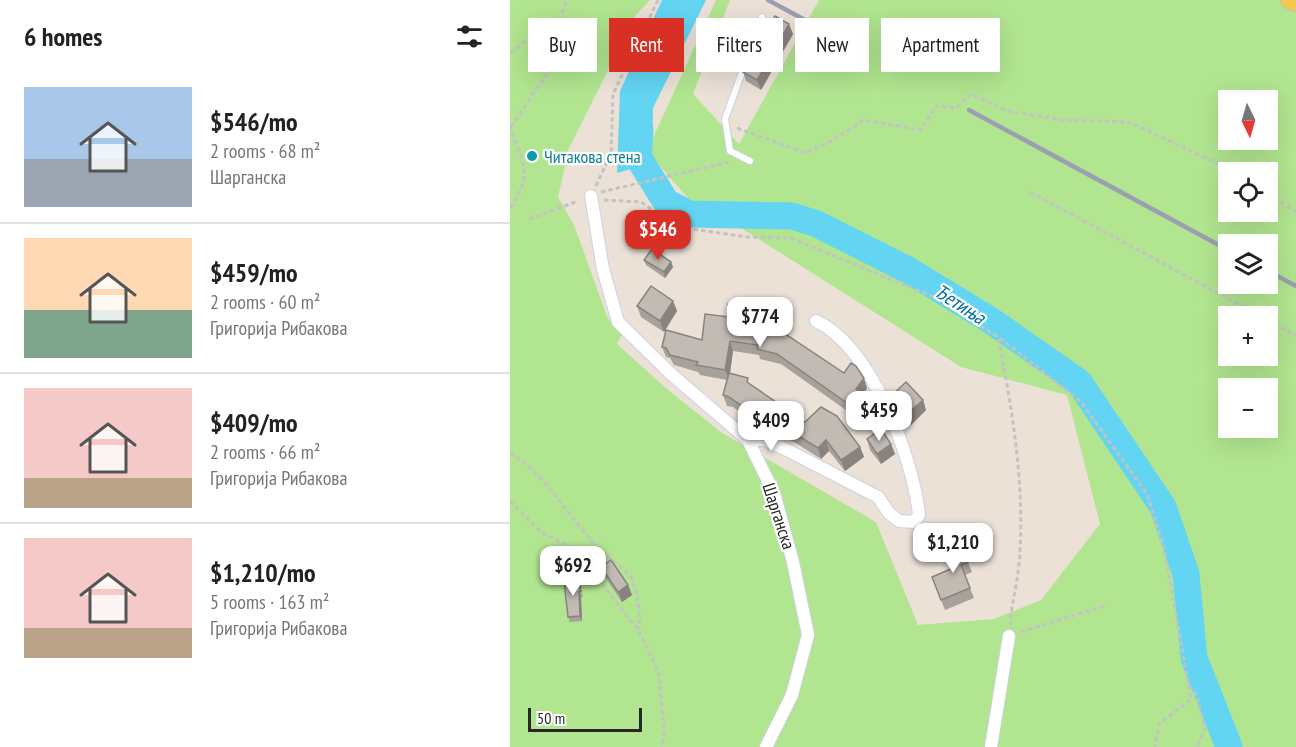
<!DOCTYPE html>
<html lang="en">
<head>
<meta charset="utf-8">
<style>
	:root { --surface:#fff; --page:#f2f2f2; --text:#222; --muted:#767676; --line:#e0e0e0; --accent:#d93025 }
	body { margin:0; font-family:"PT Sans Narrow",sans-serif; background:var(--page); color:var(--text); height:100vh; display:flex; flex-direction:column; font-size:22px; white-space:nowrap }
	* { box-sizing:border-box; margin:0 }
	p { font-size:20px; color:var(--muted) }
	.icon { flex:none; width:33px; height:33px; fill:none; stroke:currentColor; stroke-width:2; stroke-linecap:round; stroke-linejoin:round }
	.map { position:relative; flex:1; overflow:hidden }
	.side { display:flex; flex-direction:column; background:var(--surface); width:510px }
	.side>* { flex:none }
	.banner { position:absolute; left:18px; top:18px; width:570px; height:54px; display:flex; gap:12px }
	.needle { width:39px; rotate:175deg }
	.fabs { position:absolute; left:708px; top:90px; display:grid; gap:12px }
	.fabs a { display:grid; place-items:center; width:60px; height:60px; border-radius:0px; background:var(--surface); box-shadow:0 6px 24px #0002; font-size:30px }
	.scale { position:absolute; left:18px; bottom:15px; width:114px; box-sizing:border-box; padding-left:6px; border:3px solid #272727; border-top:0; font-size:16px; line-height:21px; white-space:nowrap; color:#272727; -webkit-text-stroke:4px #fff; paint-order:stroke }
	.price { position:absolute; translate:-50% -51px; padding:0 14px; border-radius:12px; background:#fff; color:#222; font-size:20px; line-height:39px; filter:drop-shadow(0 2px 3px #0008) }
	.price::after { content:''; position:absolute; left:50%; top:36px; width:18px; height:14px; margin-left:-9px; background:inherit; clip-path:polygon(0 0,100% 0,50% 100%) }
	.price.current { background:var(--accent); color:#fff }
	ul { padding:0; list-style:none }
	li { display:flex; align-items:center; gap:18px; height:150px; padding:0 24px }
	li+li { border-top:2px solid var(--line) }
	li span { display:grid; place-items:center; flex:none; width:168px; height:120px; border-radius:0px; color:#555 }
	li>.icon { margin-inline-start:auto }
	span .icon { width:72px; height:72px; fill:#fffc; stroke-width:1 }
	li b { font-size:26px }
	h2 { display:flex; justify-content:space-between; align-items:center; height:72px; padding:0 24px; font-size:26px }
	.tag { padding:0 21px; border-radius:0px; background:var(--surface); box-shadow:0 6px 24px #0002; font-size:21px; line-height:54px }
	.tag.current { background:var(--accent); color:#fff }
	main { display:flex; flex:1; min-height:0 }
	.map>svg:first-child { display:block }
</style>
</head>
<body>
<main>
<section class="side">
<h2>6 homes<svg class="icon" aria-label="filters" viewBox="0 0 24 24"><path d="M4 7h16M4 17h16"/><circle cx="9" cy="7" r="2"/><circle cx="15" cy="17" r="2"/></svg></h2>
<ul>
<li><span style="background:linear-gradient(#a9c7e8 60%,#9aa5b1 0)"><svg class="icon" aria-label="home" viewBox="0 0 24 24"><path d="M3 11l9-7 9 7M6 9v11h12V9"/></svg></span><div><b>$546/mo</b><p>2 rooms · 68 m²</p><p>Шарганска</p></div></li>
<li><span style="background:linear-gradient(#ffd9b3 60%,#7fa58c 0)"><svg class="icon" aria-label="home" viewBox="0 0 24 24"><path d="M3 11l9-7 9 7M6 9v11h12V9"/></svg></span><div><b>$459/mo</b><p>2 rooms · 60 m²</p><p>Григорија Рибакова</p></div></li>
<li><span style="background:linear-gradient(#f6c9c9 75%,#b9a48a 0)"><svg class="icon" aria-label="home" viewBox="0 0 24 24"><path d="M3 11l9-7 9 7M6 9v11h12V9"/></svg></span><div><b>$409/mo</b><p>2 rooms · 66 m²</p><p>Григорија Рибакова</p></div></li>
<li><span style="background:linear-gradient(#f6c9c9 75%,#b9a48a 0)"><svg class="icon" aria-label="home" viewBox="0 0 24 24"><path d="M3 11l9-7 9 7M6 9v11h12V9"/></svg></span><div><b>$1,210/mo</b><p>5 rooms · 163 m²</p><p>Григорија Рибакова</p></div></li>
</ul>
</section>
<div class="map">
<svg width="786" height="747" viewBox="0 0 786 747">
	<rect width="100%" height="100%" fill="#ebe1d7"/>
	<path fill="#b1e590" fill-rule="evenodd" d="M0,0H140L126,15L59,148L48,197L64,225L98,319L116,327L107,344L158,390L212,433L366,522L408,625L484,619L531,600L590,524L557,395L451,367L209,214L178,198L137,151L206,0H220L183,94L229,144L309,0H786V747H0ZM718,100H758V140H718ZM718,172H758V212H718ZM718,244H758V284H718ZM718,316H758V356H718ZM718,388H758V428H718Z"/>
	<polygon fill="#63d5f3" points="152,0 196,0 143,108 142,163 107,173 110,91"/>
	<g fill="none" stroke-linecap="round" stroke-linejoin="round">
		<polyline stroke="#63d5f3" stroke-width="27" points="130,130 128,157 156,202 179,214 282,216 307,224 398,270 480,320 569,382 653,507 676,574 684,658 719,747"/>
		<defs>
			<polyline id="service" points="240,161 220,151 215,119 252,17"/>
			<g id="minor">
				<polyline points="81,196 93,269 108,322 161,374 238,440 264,493 283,562 298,635 282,695 256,747"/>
				<path d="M238,440H255L277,450L368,497L379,513L389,521L404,522L409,515C403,457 361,346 306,321"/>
				<polyline points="481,747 499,636"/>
			</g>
			<polyline id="primary" points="780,0 786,2"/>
		</defs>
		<use href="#service" stroke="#ccd1e1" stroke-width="8"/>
		<use href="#minor" stroke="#ccd1e1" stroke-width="14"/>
		<use href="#primary" stroke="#c3c3c3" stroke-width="20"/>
		<g stroke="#c3c3c3" stroke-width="3" stroke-dasharray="4.5 3" stroke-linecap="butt">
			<polyline points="0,53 27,33 49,23"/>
			<path d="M0,126C3,140 18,165 14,180C12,189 4,201 0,210"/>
			<polyline points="1,127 42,66 50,17 57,0"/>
			<polyline points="227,128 295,153 316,144 354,120 411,130 426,106 446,108 461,94 498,111 553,120 619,122 726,172"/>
			<polyline points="86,186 101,153 103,94 148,0"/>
			<polyline points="91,192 219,162"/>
			<polyline points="520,192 751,316"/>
			<polyline points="758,193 786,212"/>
			<path d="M94,200L131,202L168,227L237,237L280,238L422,296L488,337C502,407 514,480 510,552C509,576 502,601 500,625"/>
			<polyline points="19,219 68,201"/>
			<polyline points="758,320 786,336"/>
			<polyline points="490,338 571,402 637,494 654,548 681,699 649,724 645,747"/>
			<path d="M0,453C37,475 58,517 88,548C95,556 119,571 122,579C128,594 130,612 129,629"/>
			<polyline points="0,501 32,533 75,554 99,593 129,631 149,673 154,733 152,747"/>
			<polyline points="511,632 597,605"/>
			<polyline points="679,686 686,694 695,729 687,747"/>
		</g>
		<use href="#service" stroke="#fff" stroke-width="6"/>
		<use href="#minor" stroke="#fff" stroke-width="12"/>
		<use href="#primary" stroke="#f6c650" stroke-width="18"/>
		<g stroke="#9a9fb2" stroke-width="4.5">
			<polyline points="258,0 343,46"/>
			<polyline points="459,110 718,250"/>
			<polyline points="758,271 786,286"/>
		</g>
	</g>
	<g fill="#a7a19b">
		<polygon points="283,34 251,90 236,81 233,72"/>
		<polygon points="134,260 161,262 163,267 155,278 136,265"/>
		<polygon points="163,301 167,311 154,332 131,317 127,306"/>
		<polygon points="249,301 253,311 254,326 276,335 357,388 352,396 354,403 343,415 271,364 250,359 249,355 223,351 220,373 240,384 295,422 350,447 354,457 335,471 319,451 311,459 284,442 253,429 223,407 217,406 213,395 217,380 190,375 188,372 164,365 160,358 156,357 152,347 192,340 219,317"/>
		<polygon points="381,396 413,400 416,410 401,425 385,406"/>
		<polygon points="357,439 381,444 385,454 371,464 360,450"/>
		<polygon points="458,562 462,572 455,575 464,598 435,610 422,577"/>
		<polygon points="91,567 118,585 122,595 112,602 95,577"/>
		<polygon points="67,577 73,597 71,597 72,621 60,622 58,617"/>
	</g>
	<g fill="#88837e">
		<polygon points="279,24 283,34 251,90 247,80"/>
		<polygon points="161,262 163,267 155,278 154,272"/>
		<polygon points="163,301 167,311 154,332 150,321"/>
		<polygon points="249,301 253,311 255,335 251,325"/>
		<polygon points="220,341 223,351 219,380 215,370"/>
		<polygon points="354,378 357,388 352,396 354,403 343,415 340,405 346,389"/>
		<polygon points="413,400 416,410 401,425 397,414"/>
		<polygon points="316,440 319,451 311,459 308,448"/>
		<polygon points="381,444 385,454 371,464 367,454"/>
		<polygon points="350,447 354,457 335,471 331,460"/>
		<polygon points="118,585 122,595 112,602 108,592"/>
		<polygon points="69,592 71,597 72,621 70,616"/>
	</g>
	<g fill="#c2bbb4" stroke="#88837e" stroke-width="1.5">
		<polygon points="265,16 279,24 247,80 233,72"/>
		<polygon points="142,249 161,262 154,272 134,260"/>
		<polygon points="141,286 163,301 150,321 127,306"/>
		<polygon points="249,301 251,325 274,330 274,333 334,373 341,363 346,366 354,378 346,389 351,393 340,405 267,354 247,349 248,345 220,341 215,370 186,365 188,362 160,355 156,348 152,347 156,330 192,340 195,314 219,317 218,304"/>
		<polygon points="219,373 238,378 237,382 295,422 311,407 327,416 350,447 331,460 316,440 308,448 280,431 250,419 219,397 213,395"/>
		<polygon points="396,382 413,400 397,414 381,396"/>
		<polygon points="371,429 381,444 367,454 357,439"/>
		<polygon points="450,541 458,562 451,565 460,588 431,600 422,577 443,568 435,547"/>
		<polygon points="101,560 118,585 108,592 91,567"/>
		<polygon points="67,577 71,591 69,592 70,616 58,617 54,581"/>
	</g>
	<circle fill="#0f9aa8" stroke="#fff" stroke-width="2" cx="22" cy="156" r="6"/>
	<g text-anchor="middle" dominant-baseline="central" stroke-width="4.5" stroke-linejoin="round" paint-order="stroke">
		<g font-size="18" fill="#0d838f" stroke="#fff" text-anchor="start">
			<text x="34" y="156">Читакова стена</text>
		</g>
		<g font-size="18" fill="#272727" stroke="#fff">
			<text transform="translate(269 516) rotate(72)">Шарганска</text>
		</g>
		<g font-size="20" font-style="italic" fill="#07709a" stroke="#fff">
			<text transform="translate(450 304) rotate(33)">Ђетиња</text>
		</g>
	</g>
</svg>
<div class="fabs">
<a><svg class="needle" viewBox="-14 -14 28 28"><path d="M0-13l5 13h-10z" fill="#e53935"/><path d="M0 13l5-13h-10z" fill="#767676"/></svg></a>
<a><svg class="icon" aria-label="locate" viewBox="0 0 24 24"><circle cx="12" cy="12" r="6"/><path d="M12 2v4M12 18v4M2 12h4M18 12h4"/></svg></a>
<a><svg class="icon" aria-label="layers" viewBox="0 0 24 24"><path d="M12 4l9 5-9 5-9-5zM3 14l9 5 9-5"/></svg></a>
<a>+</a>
<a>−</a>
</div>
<div class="scale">50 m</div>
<b class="price current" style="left:148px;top:261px">$546</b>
<b class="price" style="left:250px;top:348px">$774</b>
<b class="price" style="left:369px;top:442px">$459</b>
<b class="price" style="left:261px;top:452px">$409</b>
<b class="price" style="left:443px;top:574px">$1,210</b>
<b class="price" style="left:63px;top:597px">$692</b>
<div class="banner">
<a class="tag">Buy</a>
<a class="tag current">Rent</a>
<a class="tag">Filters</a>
<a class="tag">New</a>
<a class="tag">Apartment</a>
</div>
</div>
</main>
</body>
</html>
